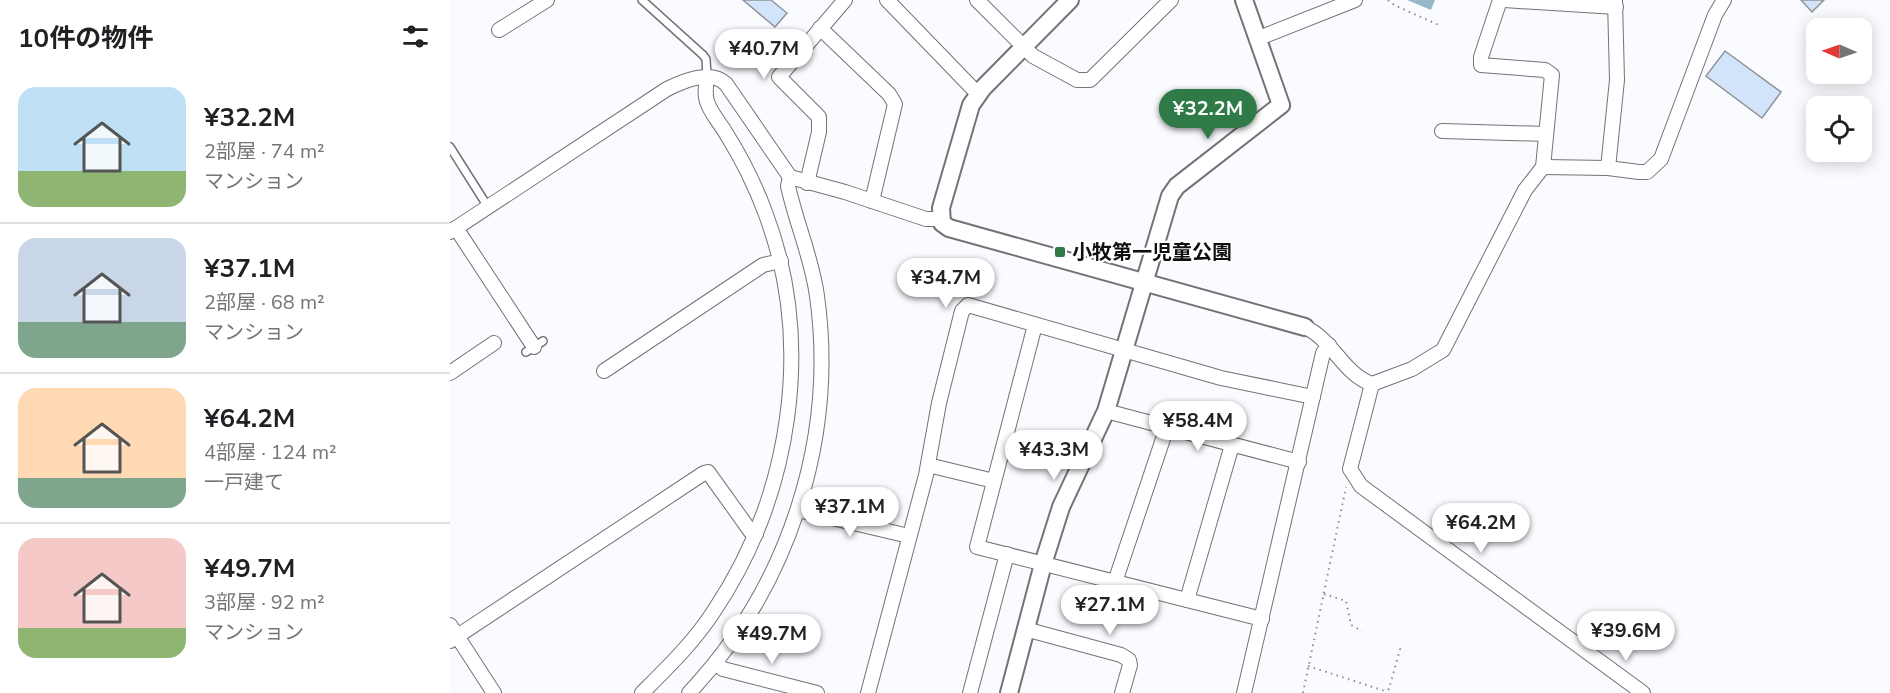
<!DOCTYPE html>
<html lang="ja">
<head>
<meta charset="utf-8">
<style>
	:root { --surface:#fff; --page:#f6f6f6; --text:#202124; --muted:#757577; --line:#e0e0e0; --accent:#307a48 }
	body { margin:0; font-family:"Nunito Sans","Noto Sans JP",sans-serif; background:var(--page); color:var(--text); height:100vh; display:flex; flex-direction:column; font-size:22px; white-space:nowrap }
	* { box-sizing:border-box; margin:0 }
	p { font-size:20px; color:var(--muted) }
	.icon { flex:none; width:33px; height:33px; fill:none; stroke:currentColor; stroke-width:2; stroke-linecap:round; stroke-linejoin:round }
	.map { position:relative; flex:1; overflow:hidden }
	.panel { display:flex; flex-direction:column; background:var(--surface); width:450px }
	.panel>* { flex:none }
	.needle { width:39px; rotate:272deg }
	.fabs { position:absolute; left:1356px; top:18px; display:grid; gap:12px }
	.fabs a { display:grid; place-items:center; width:66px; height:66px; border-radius:12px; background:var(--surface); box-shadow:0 3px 15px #0003; font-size:30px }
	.price { position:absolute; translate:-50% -51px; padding:0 14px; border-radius:21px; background:#fff; color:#222; font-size:20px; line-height:39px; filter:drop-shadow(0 2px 3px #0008) }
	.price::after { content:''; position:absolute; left:50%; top:36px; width:18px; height:14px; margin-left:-9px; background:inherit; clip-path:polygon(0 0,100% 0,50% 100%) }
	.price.on { background:var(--accent); color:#fff }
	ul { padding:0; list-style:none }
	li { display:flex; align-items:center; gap:18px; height:150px; padding:0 18px }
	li+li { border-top:2px solid var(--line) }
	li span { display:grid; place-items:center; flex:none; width:168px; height:120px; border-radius:18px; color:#555 }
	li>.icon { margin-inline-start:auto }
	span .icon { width:72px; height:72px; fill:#fffc; stroke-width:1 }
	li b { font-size:26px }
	h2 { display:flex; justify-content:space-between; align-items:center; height:72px; padding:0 18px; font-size:26px }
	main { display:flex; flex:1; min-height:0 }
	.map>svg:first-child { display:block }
</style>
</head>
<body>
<main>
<section class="panel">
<h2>10件の物件<svg class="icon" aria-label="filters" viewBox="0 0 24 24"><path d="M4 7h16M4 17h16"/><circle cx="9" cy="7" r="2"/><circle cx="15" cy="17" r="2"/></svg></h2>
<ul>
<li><span style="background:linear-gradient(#bfe0f5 70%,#8fb573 0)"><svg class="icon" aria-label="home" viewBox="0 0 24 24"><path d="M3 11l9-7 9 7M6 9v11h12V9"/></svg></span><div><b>¥32.2M</b><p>2部屋 · 74 m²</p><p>マンション</p></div></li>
<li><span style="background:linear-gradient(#c9d6e8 70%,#7fa58c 0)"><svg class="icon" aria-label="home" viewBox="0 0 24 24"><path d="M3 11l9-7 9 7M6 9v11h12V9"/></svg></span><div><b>¥37.1M</b><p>2部屋 · 68 m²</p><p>マンション</p></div></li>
<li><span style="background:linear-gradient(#ffd9b3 75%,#7fa58c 0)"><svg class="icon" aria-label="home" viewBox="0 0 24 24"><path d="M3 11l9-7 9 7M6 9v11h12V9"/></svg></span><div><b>¥64.2M</b><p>4部屋 · 124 m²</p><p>一戸建て</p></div></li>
<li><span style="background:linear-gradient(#f6c9c9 75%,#8fb573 0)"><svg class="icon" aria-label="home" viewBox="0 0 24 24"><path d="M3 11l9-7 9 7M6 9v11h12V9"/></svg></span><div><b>¥49.7M</b><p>3部屋 · 92 m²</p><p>マンション</p></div></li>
</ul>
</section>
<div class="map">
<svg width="1440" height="693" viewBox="0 0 1440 693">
	<rect width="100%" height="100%" fill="#fafbff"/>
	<polygon fill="#96b8c8" points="957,0 985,0 981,10"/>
	<g fill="#d2e4fa" stroke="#909498" stroke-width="1.5">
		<polygon points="293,0 321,0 337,13 325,27"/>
		<polygon points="1351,0 1374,0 1362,12"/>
		<polygon points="1275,51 1331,92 1312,118 1256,76"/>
	</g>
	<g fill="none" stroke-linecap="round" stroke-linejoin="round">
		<defs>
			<g id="service">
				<polyline points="192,0 253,55 256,59 257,77"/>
				<polyline points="0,147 38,207"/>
				<polyline points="76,352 93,341"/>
			</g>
			<g id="minor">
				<polyline points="437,0 528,94"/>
				<polyline points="527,0 583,56 627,80 640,80 721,0"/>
				<polyline points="1050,0 1031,57 1031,65 1095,70 1102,75 1093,167 1075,190 993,350 962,369 922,384 900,469 911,486 1193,693"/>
				<polyline points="1054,0 1166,7"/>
				<polyline points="370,28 439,94 445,104 422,201"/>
				<polyline points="49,30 97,0"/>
				<polyline points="809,38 905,0"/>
				<polyline points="992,131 1096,134"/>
				<polyline points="1093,167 1158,168 1189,172 1197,172 1211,159 1265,15 1274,0"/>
				<polyline points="1158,168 1167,80 1165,0"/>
				<polyline points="357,183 369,132 369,117 329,77 395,0"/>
				<polyline points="6,228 84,347"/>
				<path d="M0,232L217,89C233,81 261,69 276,84L340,177L395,192L476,219H490"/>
				<polyline points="585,325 527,547 812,619"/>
				<path d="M855,327C883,340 893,374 922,384"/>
				<polyline points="154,371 313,265 331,261"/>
				<polyline points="0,373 44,343"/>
				<polyline points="656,411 849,462"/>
				<polyline points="478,465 544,481"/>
				<polyline points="348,510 459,536"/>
				<polyline points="665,582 717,427"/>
				<polyline points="737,600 782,445"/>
				<polyline points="0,625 44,693"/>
				<polyline points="575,629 671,655 679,660 680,665 672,693"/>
				<polyline points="0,641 254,473 258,472 301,532 306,534"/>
				<polyline points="266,664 273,669 367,693"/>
				<path d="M192,693C218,667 244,642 264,611C341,496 365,343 315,212C305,185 292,159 277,135C271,124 262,115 258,104C254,96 256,86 257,77"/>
				<path d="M239,693C338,588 387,440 367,296C362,258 346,223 338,186L340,177"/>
				<polyline points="418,693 476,475 489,403 512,311 518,305 771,378 863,397"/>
				<polyline points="520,693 557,554"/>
				<polyline points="794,693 873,353 879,345"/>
			</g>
			<g id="tertiary">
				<polyline points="620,0 533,88 521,105 491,208 492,223 499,228 855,327"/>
				<polyline points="559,693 593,564 611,507 656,411 720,196 727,186 831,105 794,0"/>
			</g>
		</defs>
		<use href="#service" stroke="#727378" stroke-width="10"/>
		<use href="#minor" stroke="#727378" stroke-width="16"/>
		<use href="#tertiary" stroke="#727378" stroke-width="20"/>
		<g stroke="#8c8d90" stroke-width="2" stroke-dasharray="1.5 4.5" stroke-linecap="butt">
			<polyline points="938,0 944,5 991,26"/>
			<polyline points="874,594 896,601 901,625 912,631"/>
			<polyline points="858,666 935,691 939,689 950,649 947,646"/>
			<polyline points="853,693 896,487"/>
		</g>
		<use href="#service" stroke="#fff" stroke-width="7"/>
		<use href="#minor" stroke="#fff" stroke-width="14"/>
		<use href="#tertiary" stroke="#fff" stroke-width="16"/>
	</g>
	<rect fill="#307a48" stroke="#fff" stroke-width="2" x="604" y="246" width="12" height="12" rx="3"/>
	<g text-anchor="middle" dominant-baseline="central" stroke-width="4.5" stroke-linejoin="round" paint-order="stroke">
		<g font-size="20" font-weight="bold" fill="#0f1011" stroke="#fff" text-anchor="start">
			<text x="622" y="252">小牧第一児童公園</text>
		</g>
	</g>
</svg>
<div class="fabs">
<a><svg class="needle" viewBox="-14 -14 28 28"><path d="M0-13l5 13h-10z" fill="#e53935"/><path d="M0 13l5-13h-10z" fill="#757577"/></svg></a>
<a><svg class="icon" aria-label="locate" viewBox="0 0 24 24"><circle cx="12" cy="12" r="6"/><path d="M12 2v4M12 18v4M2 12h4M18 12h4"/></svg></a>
</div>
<b class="price" style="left:314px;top:80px">¥40.7M</b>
<b class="price on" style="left:758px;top:140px">¥32.2M</b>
<b class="price" style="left:496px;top:309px">¥34.7M</b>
<b class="price" style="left:748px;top:452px">¥58.4M</b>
<b class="price" style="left:604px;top:481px">¥43.3M</b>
<b class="price" style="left:400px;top:538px">¥37.1M</b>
<b class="price" style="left:1031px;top:554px">¥64.2M</b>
<b class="price" style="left:660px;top:636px">¥27.1M</b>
<b class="price" style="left:1176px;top:662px">¥39.6M</b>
<b class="price" style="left:322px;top:665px">¥49.7M</b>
</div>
</main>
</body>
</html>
